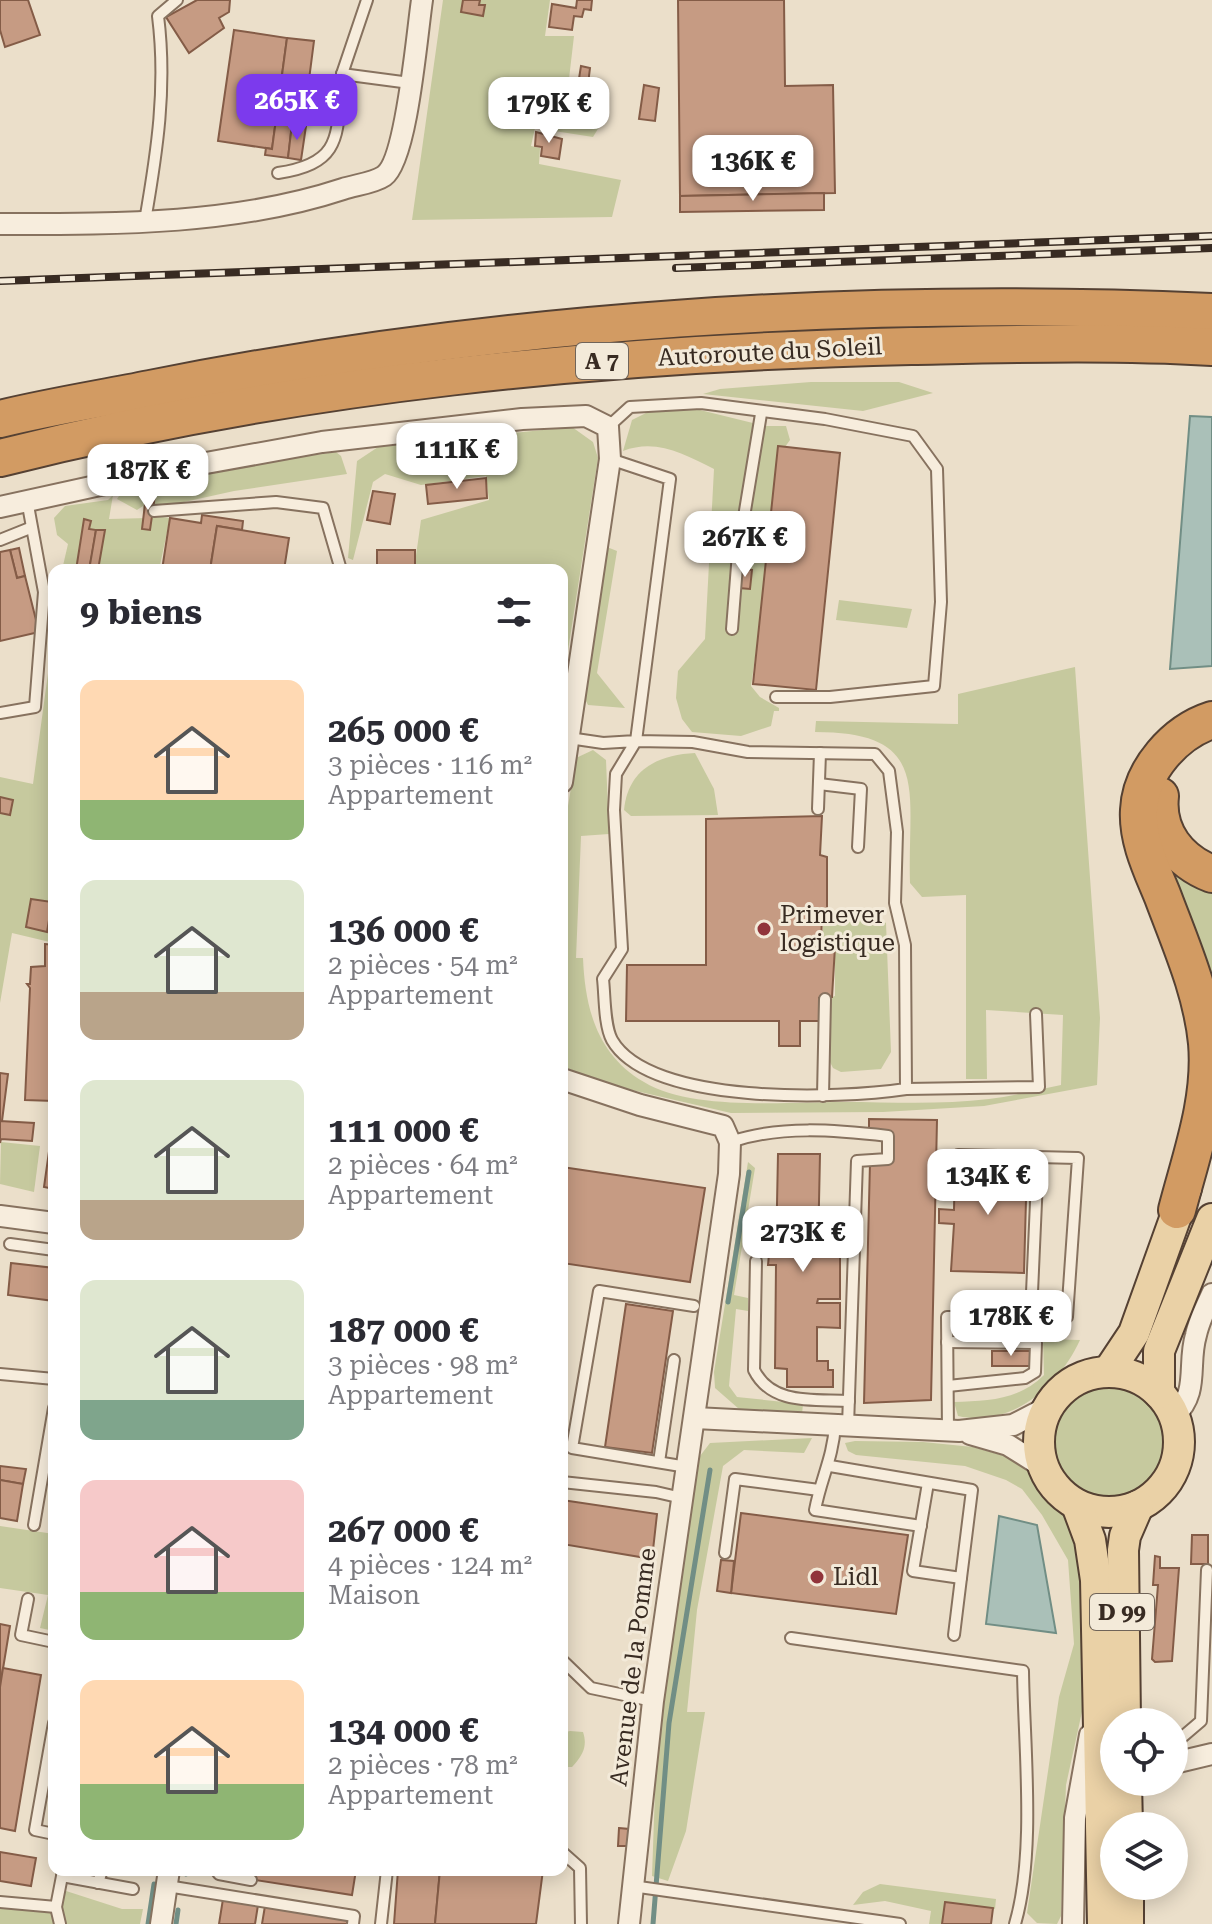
<!DOCTYPE html>
<html lang="fr">
<head>
<meta charset="utf-8">
<style>
	:root { --surface:#fff; --page:#f7f7f7; --text:#2b2b33; --muted:#7c7c81; --accent:#7c3aed }
	body { margin:0; font-family:"Roboto Serif",serif; background:var(--page); color:var(--text); height:100vh; display:flex; flex-direction:column; font-size:30px; white-space:nowrap }
	* { box-sizing:border-box; margin:0 }
	p { font-size:26px; color:var(--muted) }
	.icon { flex:none; width:44px; height:44px; fill:none; stroke:currentColor; stroke-width:2; stroke-linecap:round; stroke-linejoin:round }
	.map { position:relative; flex:1; overflow:hidden }
	.side { position:absolute; left:48px; top:564px; width:520px; height:1312px; display:flex; flex-direction:column; background:var(--surface); border-radius:16px; box-shadow:0 4px 20px #0003 }
	.side>* { flex:none }
	.fabs { position:absolute; left:1100px; top:1708px; display:grid; gap:16px }
	.fabs a { display:grid; place-items:center; width:88px; height:88px; border-radius:50%; background:var(--surface); box-shadow:0 4px 20px #0003; font-size:40px }
	.price { position:absolute; translate:-50% -68px; padding:0 18px; border-radius:16px; background:#fff; color:#222; font-size:26px; line-height:52px; filter:drop-shadow(0 2px 4px #0008) }
	.price::after { content:''; position:absolute; left:50%; top:48px; width:24px; height:18px; margin-left:-12px; background:inherit; clip-path:polygon(0 0,100% 0,50% 100%) }
	.price.active { background:var(--accent); color:#fff }
	ul { padding:0; list-style:none }
	li { display:flex; align-items:center; gap:24px; height:200px; padding:0 32px }
	li span { display:grid; place-items:center; flex:none; width:224px; height:160px; border-radius:16px; color:#555 }
	li>.icon { margin-inline-start:auto }
	span .icon { width:96px; height:96px; fill:#fffc; stroke-width:1 }
	li b { font-size:34px }
	h2 { display:flex; justify-content:space-between; align-items:center; height:96px; padding:0 32px; font-size:34px }
	.map>svg:first-child { display:block }
</style>
</head>
<body>
<div class="map">
<svg width="1212" height="1924" viewBox="0 0 1212 1924">
	<rect width="100%" height="100%" fill="#ebdfca"/>
	<g fill="#c6c99e">
		<polygon points="443,0 550,0 545,36 574,36 565,113 528,111 526,120 601,124 593,137 535,128 531,146 540,148 539,164 621,180 612,217 412,220"/>
		<polygon points="811,382 899,382 933,393 863,411 703,394 720,389"/>
		<path d="M700,410L765,426H786L790,440L785,447L751,686L760,697L779,708V711H774L771,726L741,736L692,732L682,719L676,698L678,671L705,639L714,469C684,454 656,438 623,451L632,420L650,411Z"/>
		<polygon points="572,427 593,442 598,458 562,689 562,570 414,570 421,520 489,500 486,476 421,485 385,474 373,482 353,560 348,558 357,461 378,447"/>
		<polygon points="336,452 341,456 347,474 234,491 175,504 162,517 170,518 159,570 62,570 68,544 57,535 54,518 65,506 108,500 113,495 109,519 148,518 143,517 143,506 137,510 117,499 121,493 238,466"/>
		<polygon points="607,547 617,551 597,673 625,708 588,705 585,699"/>
		<polygon points="839,600 912,609 907,628 836,620"/>
		<polygon points="54,629 54,943 12,933 0,1003 0,777 33,784"/>
		<path d="M1075,667L1100,1018L1097,1085L984,1106L883,1112L731,1113L606,1084L562,1066V842L576,758L593,750L606,760L609,834L581,836L576,958H583C585,1008 597,1055 644,1082C691,1111 788,1102 843,1102C891,1102 941,1105 989,1099C1013,1096 1037,1090 1061,1085L1063,1015L986,1010L987,1079H966V895L922,897L910,883C907,791 933,732 815,732L816,721L958,724V694Z"/>
		<path d="M695,753L714,789L718,815L631,816L624,810C628,769 658,755 695,753Z"/>
		<polygon points="1165,854 1212,884 1212,1007"/>
		<polygon points="823,912 870,914 886,923 891,1052 881,1069 841,1072 833,1068 829,1060 828,998 835,996 835,947 823,946"/>
		<polygon points="1,1142 40,1146 34,1192 0,1184"/>
		<polygon points="748,1162 755,1168 734,1295 748,1298 748,1311 736,1309 729,1386 737,1397 803,1404 802,1414 739,1409 715,1388 714,1372"/>
		<path d="M1043,1339L1080,1340C1059,1386 1012,1428 958,1416L954,1402C988,1401 1019,1400 1044,1375Z"/>
		<circle cx="1107" cy="1442" r="57"/>
		<polygon points="812,1438 804,1453 744,1450 723,1466 697,1610 687,1712 705,1712 686,1831 668,1881 652,1876 657,1735 700,1456 710,1443"/>
		<polygon points="855,1441 923,1442 973,1447 1008,1457 1027,1470 1072,1525 1082,1553 1085,1698 1066,1785 1061,1916 1057,1924 1037,1923 1027,1913 1059,1697 1074,1644 1068,1560 1042,1515 1022,1489 1006,1480 965,1466 856,1455 848,1451 845,1443"/>
		<polygon points="0,1526 54,1534 54,1631 40,1628 48,1595 0,1588"/>
		<path d="M570,1731L583,1732C588,1747 582,1756 572,1767H562V1733Z"/>
		<polygon points="880,1884 996,1899 995,1909 945,1902 942,1924 929,1924 931,1911 885,1901 853,1905 863,1892"/>
		<polygon points="63,1890 122,1909 143,1909 140,1924 0,1924 0,1906 48,1913 58,1907"/>
	</g>
	<g fill="#aac0b8" stroke="#718e85" stroke-width="2">
		<polygon points="1190,416 1212,417 1212,666 1170,669"/>
		<polygon points="999,1516 1037,1525 1056,1633 986,1624"/>
	</g>
	<g fill="none" stroke-linecap="round" stroke-linejoin="round">
		<g stroke="#718e85" stroke-width="5">
			<polyline points="728,1302 749,1172"/>
			<polyline points="186,1874 187,1870"/>
			<polyline points="148,1924 154,1884"/>
			<polyline points="176,1924 178,1910"/>
			<polyline points="653,1924 669,1723 710,1470"/>
		</g>
	</g>
	<g fill="#c69b83" stroke="#845c47" stroke-width="2">
		<polygon points="0,0 28,0 40,35 5,47 0,30"/>
		<polygon points="197,0 230,0 229,12 219,18 224,28 189,53 166,17"/>
		<polygon points="463,0 480,0 479,5 485,5 483,16 461,12"/>
		<polygon points="577,0 592,0 591,10 584,9 582,17 574,16 572,30 549,27 552,4 576,8"/>
		<polygon points="678,0 784,0 785,86 833,85 835,193 680,196"/>
		<polygon points="234,30 287,38 272,149 218,141"/>
		<polygon points="287,38 314,41 303,126 292,124 288,158 265,155 266,148 272,149"/>
		<polygon points="581,66 590,68 587,92 577,91"/>
		<polygon points="644,85 659,88 655,121 639,119"/>
		<polygon points="292,124 306,126 301,160 288,158"/>
		<polygon points="536,132 562,139 559,159 541,156 542,147 535,146"/>
		<polygon points="824,193 824,210 680,212 680,196"/>
		<polygon points="778,446 840,453 816,690 753,684"/>
		<polygon points="486,478 487,498 428,504 426,485"/>
		<polygon points="373,491 395,494 390,524 367,520"/>
		<polygon points="155,495 150,530 142,529 146,496"/>
		<polygon points="202,515 243,521 242,530 217,526 210,570 162,570 170,518 201,523"/>
		<polygon points="84,519 91,521 89,529 96,530 92,555 89,570 76,570"/>
		<polygon points="217,526 289,538 284,570 210,570"/>
		<polygon points="96,530 105,530 98,570 89,570"/>
		<polygon points="19,548 25,576 17,578 10,550"/>
		<polygon points="10,550 17,578 25,576 39,632 0,641 0,552"/>
		<rect x="377" y="550" width="38" height="20"/>
		<polygon points="740,569 752,570 750,589 739,588"/>
		<polygon points="0,797 13,800 10,815 0,813"/>
		<polygon points="822,816 820,855 827,857 827,911 822,913 821,947 835,947 832,997 819,998 819,1021 800,1021 800,1046 779,1046 779,1021 626,1021 627,965 706,965 706,819"/>
		<polygon points="31,899 52,902 47,932 26,927"/>
		<polygon points="45,944 54,945 54,1101 25,1100 30,988 27,984 30,984 31,967 45,966"/>
		<polygon points="0,1073 8,1074 2,1121 0,1121"/>
		<polygon points="869,1119 937,1120 931,1400 864,1403 870,1163 892,1160 890,1132 869,1131"/>
		<polygon points="0,1121 34,1123 32,1141 1,1139 0,1143"/>
		<polygon points="53,1123 54,1123 54,1189 44,1187"/>
		<polygon points="778,1154 820,1154 818,1250 840,1249 840,1299 818,1299 817,1303 840,1303 840,1328 817,1327 817,1361 828,1361 828,1370 833,1370 833,1387 787,1387 787,1369 775,1368 776,1265 768,1265 769,1254 776,1254"/>
		<polygon points="955,1162 1027,1163 1024,1273 951,1271 954,1224 939,1223 939,1209 954,1210"/>
		<polygon points="562,1167 705,1188 690,1282 562,1263"/>
		<polygon points="11,1263 54,1268 54,1301 8,1295"/>
		<polygon points="626,1304 673,1311 652,1453 605,1447"/>
		<rect x="992" y="1351" width="38" height="15"/>
		<polygon points="0,1466 26,1469 23,1484 0,1480"/>
		<polygon points="0,1480 23,1484 17,1521 0,1518"/>
		<polygon points="562,1500 657,1514 652,1559 562,1544"/>
		<polygon points="741,1513 908,1535 896,1614 731,1593"/>
		<polygon points="1192,1535 1208,1535 1208,1564 1191,1564"/>
		<polygon points="1155,1556 1160,1557 1160,1568 1179,1568 1172,1661 1155,1662 1152,1659 1158,1585 1153,1585"/>
		<polygon points="721,1560 734,1561 731,1593 717,1591"/>
		<polygon points="0,1624 10,1626 0,1687"/>
		<polygon points="3,1668 41,1675 15,1831 0,1828 0,1687"/>
		<polygon points="619,1828 629,1829 627,1846 618,1846"/>
		<polygon points="0,1852 36,1858 31,1886 0,1881"/>
		<polygon points="257,1870 356,1870 352,1895 255,1880"/>
		<polygon points="398,1870 440,1870 435,1924 394,1924"/>
		<polygon points="440,1870 543,1870 536,1924 435,1924"/>
		<polygon points="223,1899 258,1905 255,1924 219,1924"/>
		<polygon points="945,1902 993,1908 991,1924 942,1924"/>
		<polygon points="265,1906 348,1919 347,1924 262,1924"/>
	</g>
	<g fill="none" stroke-linecap="round" stroke-linejoin="round">
		<defs>
			<g id="lane">
				<polyline points="342,74 367,0"/>
				<path d="M278,173C346,163 336,132 342,74L410,83"/>
				<path d="M145,221C157,152 167,87 158,16L177,0"/>
				<polyline points="608,427 630,407 701,403 825,419 913,436 937,469 941,602 934,686 830,697 776,697"/>
				<polyline points="154,511 276,502 323,508 341,570"/>
				<polyline points="0,540 30,528"/>
				<polyline points="732,629 738,553 761,414"/>
				<polyline points="0,713 35,707 44,592 27,500"/>
				<path d="M569,738L603,743L636,741L616,774L614,810L622,949L603,979C605,996 604,1025 612,1040C650,1106 840,1099 906,1089L905,945L895,903L897,832L889,771L875,754L748,752L693,742L636,741L670,479L610,459"/>
				<polyline points="819,784 861,789 858,847"/>
				<polyline points="818,809 820,753"/>
				<polyline points="906,1089 1039,1087 1036,1014"/>
				<polyline points="823,1096 825,999"/>
				<path d="M730,1142C780,1125 835,1130 888,1136V1159L857,1161L848,1426"/>
				<polyline points="10,1244 54,1250"/>
				<path d="M756,1261L754,1370C772,1406 815,1399 849,1401"/>
				<polyline points="1031,1315 1038,1157"/>
				<polyline points="947,1342 1036,1343 1035,1372 1025,1378 948,1386"/>
				<polyline points="0,1374 54,1379"/>
				<path d="M835,1425C833,1458 821,1478 815,1510L921,1526"/>
				<polyline points="948,1431 947,1317 1067,1317 1078,1158 958,1155"/>
				<polyline points="659,1462 674,1360"/>
				<polyline points="830,1466 972,1490 961,1578 913,1571 928,1483"/>
				<polyline points="687,1467 572,1448 599,1291 694,1306"/>
				<polyline points="562,1482 656,1492 682,1498"/>
				<polyline points="34,1525 54,1408"/>
				<polyline points="725,1553 735,1479 819,1490"/>
				<polyline points="28,1599 21,1635 54,1642"/>
				<polyline points="954,1635 961,1578"/>
				<path d="M791,1638L1023,1671C1024,1747 1036,1852 1015,1924"/>
				<polyline points="562,1660 591,1688 653,1701"/>
				<polyline points="54,1723 35,1830 54,1834"/>
				<polyline points="1174,1744 1201,1721 1207,1570"/>
				<polyline points="562,1852 580,1868 581,1924"/>
				<polyline points="216,1870 219,1874 251,1880"/>
				<polyline points="62,1876 133,1889"/>
				<polyline points="98,1883 102,1870"/>
				<polyline points="167,1886 354,1916 353,1924"/>
				<polyline points="632,1886 900,1924"/>
				<polyline points="0,1902 56,1907"/>
				<polyline points="60,1924 56,1907 63,1871"/>
				<polyline points="381,1924 387,1870"/>
			</g>
			<g id="street">
				<path d="M0,224C114,224 234,225 343,189C355,185 374,183 384,176C407,160 417,33 422,0"/>
				<polyline points="0,507 173,469 322,442 522,419 586,416 608,427 610,459 562,782"/>
				<polyline points="562,1079 640,1105 723,1126 730,1142 729,1174 653,1701 629,1924"/>
				<polyline points="0,1216 54,1223"/>
				<path d="M1174,1416C1200,1392 1187,1365 1196,1335C1199,1321 1206,1307 1212,1294"/>
				<polyline points="695,1418 959,1431 1013,1425 1048,1407"/>
				<polyline points="970,1434 1008,1445 1043,1467"/>
				<polyline points="1174,1763 1212,1754"/>
				<polyline points="161,1924 169,1870"/>
				<polyline points="1073,1924 1075,1818 1090,1735"/>
			</g>
			<g id="primary">
				<circle cx="1109" cy="1442" r="70"/>
				<polyline points="1108,1372 1134,1333 1186,1188"/>
				<polyline points="1159,1393 1159,1351 1212,1219"/>
				<polyline points="1077,1505 1090,1540 1096,1580 1103,1924"/>
				<polyline points="1125,1722 1123,1550 1125,1536 1138,1506"/>
				<polyline points="1126,1782 1127,1826"/>
				<polyline points="1128,1886 1128,1924"/>
			</g>
			<g id="highway">
				<path d="M0,419C49,407 100,399 150,389C497,320 859,296 1212,312"/>
				<path d="M0,458C298,383 605,353 911,346C1011,344 1112,341 1212,347"/>
				<path d="M1160,796C1156,833 1179,861 1212,874"/>
				<path d="M1177,1210C1191,1156 1212,1100 1207,1043C1202,992 1181,945 1163,897C1152,870 1137,840 1139,810C1141,770 1175,732 1212,720"/>
			</g>
		</defs>
		<use href="#lane" stroke="#87725f" stroke-width="14"/>
		<use href="#street" stroke="#87725f" stroke-width="24"/>
		<use href="#primary" stroke="#554133" stroke-width="34"/>
		<use href="#highway" stroke="#554133" stroke-width="40"/>
		<use href="#lane" stroke="#f7eddd" stroke-width="10"/>
		<use href="#street" stroke="#f7eddd" stroke-width="20"/>
		<use href="#primary" stroke="#ead1a6" stroke-width="30"/>
		<use href="#highway" stroke="#d29b63" stroke-width="36"/>
		<defs>
			<g id="rail">
				<polyline points="676,268 1212,248"/>
				<polyline points="0,281 1212,236"/>
			</g>
		</defs>
		<use href="#rail" stroke="#382b22" stroke-width="8"/>
		<use href="#rail" stroke="#f3ead9" stroke-width="5" stroke-dasharray="15" stroke-linecap="butt"/>
	</g>
	<g fill="#91343a" stroke="#f3ead9" stroke-width="3">
		<circle cx="764" cy="929" r="8"/>
		<circle cx="817" cy="1577" r="8"/>
	</g>
	<g text-anchor="middle" dominant-baseline="central" stroke-width="6" stroke-linejoin="round" paint-order="stroke">
		<g fill="#f3ead9" stroke="#706459" stroke-width="2">
			<rect x="576" y="343" width="52" height="36" rx="6"/>
			<rect x="1090" y="1594" width="64" height="36" rx="6"/>
		</g>
		<g font-size="22" font-weight="bold" fill="#382b22">
			<text x="602" y="361">A 7</text>
			<text x="1122" y="1612">D 99</text>
		</g>
		<g font-size="24" fill="#382b22" stroke="#f3ead9">
			<text transform="translate(770 352) rotate(-3)">Autoroute du Soleil</text>
			<text transform="translate(633 1667) rotate(-83)">Avenue de la Pomme</text>
		</g>
		<g font-size="24" fill="#382b22" stroke="#f3ead9" text-anchor="start">
			<text x="780" y="915">Primever<tspan x="780" dy="28">logistique</tspan></text>
			<text x="833" y="1577">Lidl</text>
		</g>
	</g>
</svg>
<div class="fabs">
<a><svg class="icon" aria-label="locate" viewBox="0 0 24 24"><circle cx="12" cy="12" r="6"/><path d="M12 2v4M12 18v4M2 12h4M18 12h4"/></svg></a>
<a><svg class="icon" aria-label="layers" viewBox="0 0 24 24"><path d="M12 4l9 5-9 5-9-5zM3 14l9 5 9-5"/></svg></a>
</div>
<b class="price active" style="left:297px;top:142px">265K €</b>
<b class="price" style="left:549px;top:145px">179K €</b>
<b class="price" style="left:753px;top:203px">136K €</b>
<b class="price" style="left:457px;top:491px">111K €</b>
<b class="price" style="left:148px;top:512px">187K €</b>
<b class="price" style="left:745px;top:579px">267K €</b>
<b class="price" style="left:988px;top:1217px">134K €</b>
<b class="price" style="left:803px;top:1274px">273K €</b>
<b class="price" style="left:1011px;top:1358px">178K €</b>
<section class="side">
<h2>9 biens<svg class="icon" aria-label="filters" viewBox="0 0 24 24"><path d="M4 7h16M4 17h16"/><circle cx="9" cy="7" r="2"/><circle cx="15" cy="17" r="2"/></svg></h2>
<ul>
<li><span style="background:linear-gradient(#ffd9b3 75%,#8fb573 0)"><svg class="icon" aria-label="home" viewBox="0 0 24 24"><path d="M3 11l9-7 9 7M6 9v11h12V9"/></svg></span><div><b>265 000 €</b><p>3 pièces · 116 m²</p><p>Appartement</p></div></li>
<li><span style="background:linear-gradient(#dfe7d0 70%,#b9a48a 0)"><svg class="icon" aria-label="home" viewBox="0 0 24 24"><path d="M3 11l9-7 9 7M6 9v11h12V9"/></svg></span><div><b>136 000 €</b><p>2 pièces · 54 m²</p><p>Appartement</p></div></li>
<li><span style="background:linear-gradient(#dfe7d0 75%,#b9a48a 0)"><svg class="icon" aria-label="home" viewBox="0 0 24 24"><path d="M3 11l9-7 9 7M6 9v11h12V9"/></svg></span><div><b>111 000 €</b><p>2 pièces · 64 m²</p><p>Appartement</p></div></li>
<li><span style="background:linear-gradient(#dfe7d0 75%,#7fa58c 0)"><svg class="icon" aria-label="home" viewBox="0 0 24 24"><path d="M3 11l9-7 9 7M6 9v11h12V9"/></svg></span><div><b>187 000 €</b><p>3 pièces · 98 m²</p><p>Appartement</p></div></li>
<li><span style="background:linear-gradient(#f6c9c9 70%,#8fb573 0)"><svg class="icon" aria-label="home" viewBox="0 0 24 24"><path d="M3 11l9-7 9 7M6 9v11h12V9"/></svg></span><div><b>267 000 €</b><p>4 pièces · 124 m²</p><p>Maison</p></div></li>
<li><span style="background:linear-gradient(#ffd9b3 65%,#8fb573 0)"><svg class="icon" aria-label="home" viewBox="0 0 24 24"><path d="M3 11l9-7 9 7M6 9v11h12V9"/></svg></span><div><b>134 000 €</b><p>2 pièces · 78 m²</p><p>Appartement</p></div></li>
</ul>
</section>
</div>
</body>
</html>
